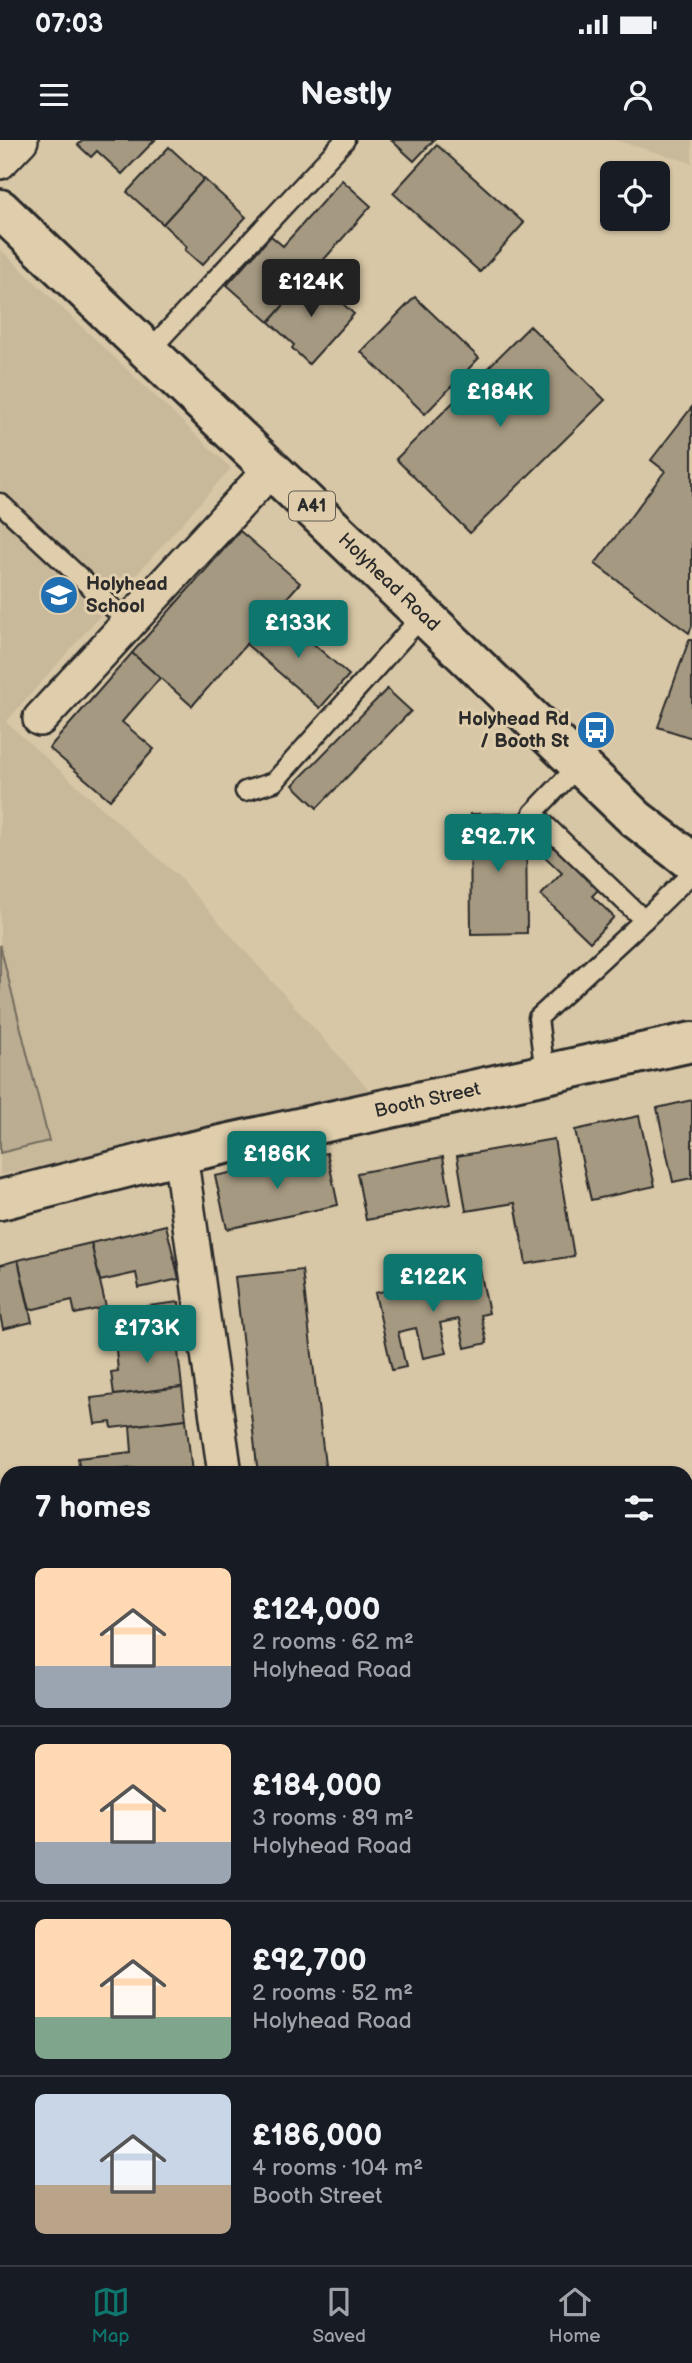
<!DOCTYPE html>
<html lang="en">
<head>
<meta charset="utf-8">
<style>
	:root { --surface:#171b24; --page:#242831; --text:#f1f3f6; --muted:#9ea1a6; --line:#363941; --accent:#0f766e }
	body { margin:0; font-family:"Balsamiq Sans",sans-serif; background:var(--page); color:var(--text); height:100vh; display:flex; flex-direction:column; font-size:26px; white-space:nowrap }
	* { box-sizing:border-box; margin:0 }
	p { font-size:23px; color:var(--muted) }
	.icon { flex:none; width:38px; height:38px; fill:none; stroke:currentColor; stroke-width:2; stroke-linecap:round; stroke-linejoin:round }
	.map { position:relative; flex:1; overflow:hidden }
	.drawer { position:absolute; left:0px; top:1326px; width:693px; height:800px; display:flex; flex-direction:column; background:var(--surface); border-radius:21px 21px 0 0; box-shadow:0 2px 5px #0004 }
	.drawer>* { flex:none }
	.buttons { position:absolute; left:600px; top:21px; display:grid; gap:14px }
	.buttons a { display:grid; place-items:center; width:70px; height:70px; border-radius:10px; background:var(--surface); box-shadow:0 2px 5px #0004; font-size:35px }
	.price { position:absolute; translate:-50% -60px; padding:0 16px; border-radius:7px; background:var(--accent); color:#fff; font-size:23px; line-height:46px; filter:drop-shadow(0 2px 4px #0008) }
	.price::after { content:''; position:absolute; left:50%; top:42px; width:21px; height:16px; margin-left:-10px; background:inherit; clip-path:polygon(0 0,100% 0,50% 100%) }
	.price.on { background:#222; color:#fff }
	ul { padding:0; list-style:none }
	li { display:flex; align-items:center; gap:21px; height:175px; padding:0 35px }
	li+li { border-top:2px solid var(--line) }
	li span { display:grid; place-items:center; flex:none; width:196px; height:140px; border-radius:10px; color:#555 }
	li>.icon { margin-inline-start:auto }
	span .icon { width:84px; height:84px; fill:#fffc; stroke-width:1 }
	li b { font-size:30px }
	h2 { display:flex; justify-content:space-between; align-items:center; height:84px; padding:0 35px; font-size:30px }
	.status { display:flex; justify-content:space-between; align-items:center; height:49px; padding:0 35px; background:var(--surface); direction:ltr }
	.status svg { height:19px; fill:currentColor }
	header { display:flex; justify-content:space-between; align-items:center; height:91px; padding:0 35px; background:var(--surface); font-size:32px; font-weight:800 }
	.menu { display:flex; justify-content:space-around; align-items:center; height:98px; border-top:2px solid var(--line); background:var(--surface); font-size:19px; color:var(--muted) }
	.menu a { display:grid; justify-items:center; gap:4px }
	.menu .on { color:var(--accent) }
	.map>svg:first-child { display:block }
</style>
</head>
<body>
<div class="status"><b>07:03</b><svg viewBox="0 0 49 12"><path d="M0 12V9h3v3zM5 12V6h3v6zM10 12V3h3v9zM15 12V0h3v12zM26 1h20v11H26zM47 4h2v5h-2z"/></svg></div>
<header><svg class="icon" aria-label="menu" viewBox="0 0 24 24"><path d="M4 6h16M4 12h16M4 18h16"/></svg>Nestly<svg class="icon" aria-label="person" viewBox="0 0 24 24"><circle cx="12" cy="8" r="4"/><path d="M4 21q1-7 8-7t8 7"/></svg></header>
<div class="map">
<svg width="692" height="2125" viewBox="0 0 692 2125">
	<rect width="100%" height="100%" fill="#d8c7a6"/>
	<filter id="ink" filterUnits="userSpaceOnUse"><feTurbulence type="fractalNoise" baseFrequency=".0143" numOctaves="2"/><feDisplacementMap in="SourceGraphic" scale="14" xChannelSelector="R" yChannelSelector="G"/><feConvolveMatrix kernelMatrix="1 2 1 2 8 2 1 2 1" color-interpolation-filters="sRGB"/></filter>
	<g filter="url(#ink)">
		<g fill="#c9b99b">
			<polygon points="614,0 692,0 692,23"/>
			<polygon points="0,109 231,328 6,582 178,736 373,954 0,1035"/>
		</g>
		<polygon fill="#bbad92" stroke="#736c5e" stroke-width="2" points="0,805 49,1001 0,1013"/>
		<g fill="#a59981" stroke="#2b2b2b" stroke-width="2">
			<polygon points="83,0 155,0 122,34 97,11 91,17 78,5"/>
			<polygon points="391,0 434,0 414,21"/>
			<polygon points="437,5 524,83 480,132 393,53"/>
			<polygon points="169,7 204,39 163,84 127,52"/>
			<polygon points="204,39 246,77 202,125 185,110 187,107 163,84"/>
			<polygon points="342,40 371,66 269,182 227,145 271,96 283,106"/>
			<polygon points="311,134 354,174 309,224 292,208 294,205 269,182"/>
			<polygon points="415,157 479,218 425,274 361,212"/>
			<polygon points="530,186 605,260 470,393 396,319"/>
			<polygon points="692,267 692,486 689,493 595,424 665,331 651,320"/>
			<polygon points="240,391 300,443 192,566 132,513"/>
			<polygon points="277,472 349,535 320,568 246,504"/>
			<polygon points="689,500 692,500 692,598 658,587"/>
			<polygon points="132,513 160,538 122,582 154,609 110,660 49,608"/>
			<polygon points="387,549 411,571 317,668 293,645"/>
			<polygon points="526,673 527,793 471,794 470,674"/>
			<polygon points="563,689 612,736 592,756 614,777 590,802 541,755 562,733 541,713"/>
			<polygon points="692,960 692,1038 673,1042 657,968"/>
			<polygon points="639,976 655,1046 591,1060 575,990"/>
			<polygon points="554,999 574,1116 526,1124 515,1063 466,1071 457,1016"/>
			<polygon points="327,1013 338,1065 227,1089 215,1036"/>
			<polygon points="443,1017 451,1064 366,1080 357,1033"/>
			<polygon points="166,1085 179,1139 139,1148 136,1133 100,1141 91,1103"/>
			<polygon points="91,1103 106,1167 75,1174 72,1160 30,1170 18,1120"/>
			<polygon points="18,1120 32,1182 3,1189 0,1175 0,1125"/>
			<polygon points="302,1130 326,1334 258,1334 235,1137"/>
			<polygon points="480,1130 489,1173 481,1175 487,1203 465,1208 459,1179 440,1183 447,1213 423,1218 416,1188 398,1192 406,1227 392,1230 375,1153"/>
			<polygon points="179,1162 183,1193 151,1196 147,1166"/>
			<polygon points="176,1194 182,1247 114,1255 111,1232 118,1231 115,1200"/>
			<polygon points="182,1247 186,1279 112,1288 111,1282 95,1284 91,1258"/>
			<polygon points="186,1279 192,1333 135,1334 134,1328 80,1334 78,1318 132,1312 130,1286"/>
			<polygon points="686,1562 692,1564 692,1607 686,1606"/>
			<polygon points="686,1687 692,1689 692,1762 686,1760"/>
			<polygon points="692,1948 692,1993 686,1991 686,1967"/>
			<polygon points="686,2059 692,2061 692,2102 686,2100"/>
			<polygon points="0,2083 7,2085 7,2119 126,2119 146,2125 0,2125"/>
			<polygon points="380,2119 437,2119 436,2125 407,2125"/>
			<polygon points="568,2119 601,2119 608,2122 607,2125 566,2125"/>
		</g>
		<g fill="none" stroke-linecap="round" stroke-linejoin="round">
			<defs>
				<g id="lane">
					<polyline points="149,211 345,0"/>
					<polyline points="0,363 128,482"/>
					<polyline points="245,651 274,642 424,474"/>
					<polyline points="644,780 692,733"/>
					<polyline points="545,934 538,878 644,780 533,673 580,624"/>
					<polyline points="686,1907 692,1889"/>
				</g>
				<g id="street">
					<polyline points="0,22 21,0"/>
					<polyline points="40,579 272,328"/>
					<polyline points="180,1014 225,1334"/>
					<polyline points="686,1653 692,1655"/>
					<polyline points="0,1926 7,1915"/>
				</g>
				<g id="secondary">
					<path id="s1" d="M0,1060L180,1014L692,902"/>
				</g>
				<g id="highway">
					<path id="s2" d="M0,69L636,679L692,722"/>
				</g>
			</defs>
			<use href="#lane" stroke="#2b2b2b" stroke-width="23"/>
			<use href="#street" stroke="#2b2b2b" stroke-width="38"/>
			<use href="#secondary" stroke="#2b2b2b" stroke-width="44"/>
			<use href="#highway" stroke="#2b2b2b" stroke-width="44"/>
			<use href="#lane" stroke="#dfcdab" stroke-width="18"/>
			<use href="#street" stroke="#dfcdab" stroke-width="33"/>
			<use href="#secondary" stroke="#dfcdab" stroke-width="38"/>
			<use href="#highway" stroke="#dfcdab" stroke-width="38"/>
		</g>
	</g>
	<defs>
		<symbol id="school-disc" viewBox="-11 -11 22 22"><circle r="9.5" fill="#1f6fb2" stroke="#dfcdab"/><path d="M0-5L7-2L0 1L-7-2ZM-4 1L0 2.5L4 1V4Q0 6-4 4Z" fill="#fff"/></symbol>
		<symbol id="bus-disc" viewBox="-11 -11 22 22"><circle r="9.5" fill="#1f6fb2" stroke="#dfcdab"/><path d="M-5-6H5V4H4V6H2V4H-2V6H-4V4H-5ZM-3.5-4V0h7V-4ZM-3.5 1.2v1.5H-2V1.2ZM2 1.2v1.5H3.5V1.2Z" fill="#fff"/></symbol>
	</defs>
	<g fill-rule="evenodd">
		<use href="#school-disc" x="37" y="433" width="44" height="44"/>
		<use href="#bus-disc" x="574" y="568" width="44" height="44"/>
	</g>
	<g text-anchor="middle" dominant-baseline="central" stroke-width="6" stroke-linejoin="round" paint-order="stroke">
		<rect fill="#dfcdab" stroke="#615c51" stroke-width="2" x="289" y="351.5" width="46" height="29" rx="5"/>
		<g font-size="18" font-weight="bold" fill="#2b2b2b">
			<text x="312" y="366">A41</text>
		</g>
		<g font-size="19" fill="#2b2b2b" stroke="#dfcdab">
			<text stroke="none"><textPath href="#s2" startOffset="539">Holyhead Road</textPath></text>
			<text stroke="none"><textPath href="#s1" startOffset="439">Booth Street</textPath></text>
		</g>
		<g font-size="19" font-weight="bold" fill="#2b2b2b" stroke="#dfcdab" text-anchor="start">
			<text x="86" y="444">Holyhead<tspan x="86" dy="22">School</tspan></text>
			<text x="569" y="579" text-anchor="end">Holyhead Rd<tspan x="569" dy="22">/ Booth St</tspan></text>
		</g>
	</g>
</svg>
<div class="buttons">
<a><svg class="icon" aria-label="locate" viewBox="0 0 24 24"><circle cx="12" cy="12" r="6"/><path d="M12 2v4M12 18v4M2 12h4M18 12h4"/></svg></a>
</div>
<b class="price on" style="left:311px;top:179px">£124K</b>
<b class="price" style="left:500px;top:289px">£184K</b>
<b class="price" style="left:298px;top:520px">£133K</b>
<b class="price" style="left:498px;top:734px">£92.7K</b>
<b class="price" style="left:277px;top:1051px">£186K</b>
<b class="price" style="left:433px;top:1174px">£122K</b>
<b class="price" style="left:147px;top:1225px">£173K</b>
<section class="drawer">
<h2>7 homes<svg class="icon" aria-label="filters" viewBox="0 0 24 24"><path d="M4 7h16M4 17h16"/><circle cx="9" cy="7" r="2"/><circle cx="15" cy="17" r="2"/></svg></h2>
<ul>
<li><span style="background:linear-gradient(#ffd9b3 70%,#9aa5b1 0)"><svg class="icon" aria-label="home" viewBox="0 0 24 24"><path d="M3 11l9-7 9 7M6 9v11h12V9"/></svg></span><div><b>£124,000</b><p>2 rooms · 62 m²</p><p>Holyhead Road</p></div></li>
<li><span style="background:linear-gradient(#ffd9b3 70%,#9aa5b1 0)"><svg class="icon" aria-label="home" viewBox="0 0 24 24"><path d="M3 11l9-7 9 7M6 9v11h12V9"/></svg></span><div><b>£184,000</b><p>3 rooms · 89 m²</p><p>Holyhead Road</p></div></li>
<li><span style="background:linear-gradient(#ffd9b3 70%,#7fa58c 0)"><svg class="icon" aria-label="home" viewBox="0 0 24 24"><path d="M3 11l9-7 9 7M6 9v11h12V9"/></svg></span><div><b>£92,700</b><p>2 rooms · 52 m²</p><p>Holyhead Road</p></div></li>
<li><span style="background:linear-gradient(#c9d6e8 65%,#b9a48a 0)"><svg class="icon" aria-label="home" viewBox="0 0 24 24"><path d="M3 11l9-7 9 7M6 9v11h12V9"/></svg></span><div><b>£186,000</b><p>4 rooms · 104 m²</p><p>Booth Street</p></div></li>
</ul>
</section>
</div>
<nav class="menu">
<a class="on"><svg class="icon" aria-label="map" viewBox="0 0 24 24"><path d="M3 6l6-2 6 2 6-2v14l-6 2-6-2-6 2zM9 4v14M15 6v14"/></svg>Map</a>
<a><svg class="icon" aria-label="saved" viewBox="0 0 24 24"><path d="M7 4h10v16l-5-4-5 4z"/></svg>Saved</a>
<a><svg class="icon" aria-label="home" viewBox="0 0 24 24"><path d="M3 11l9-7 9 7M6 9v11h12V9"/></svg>Home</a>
</nav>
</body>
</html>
